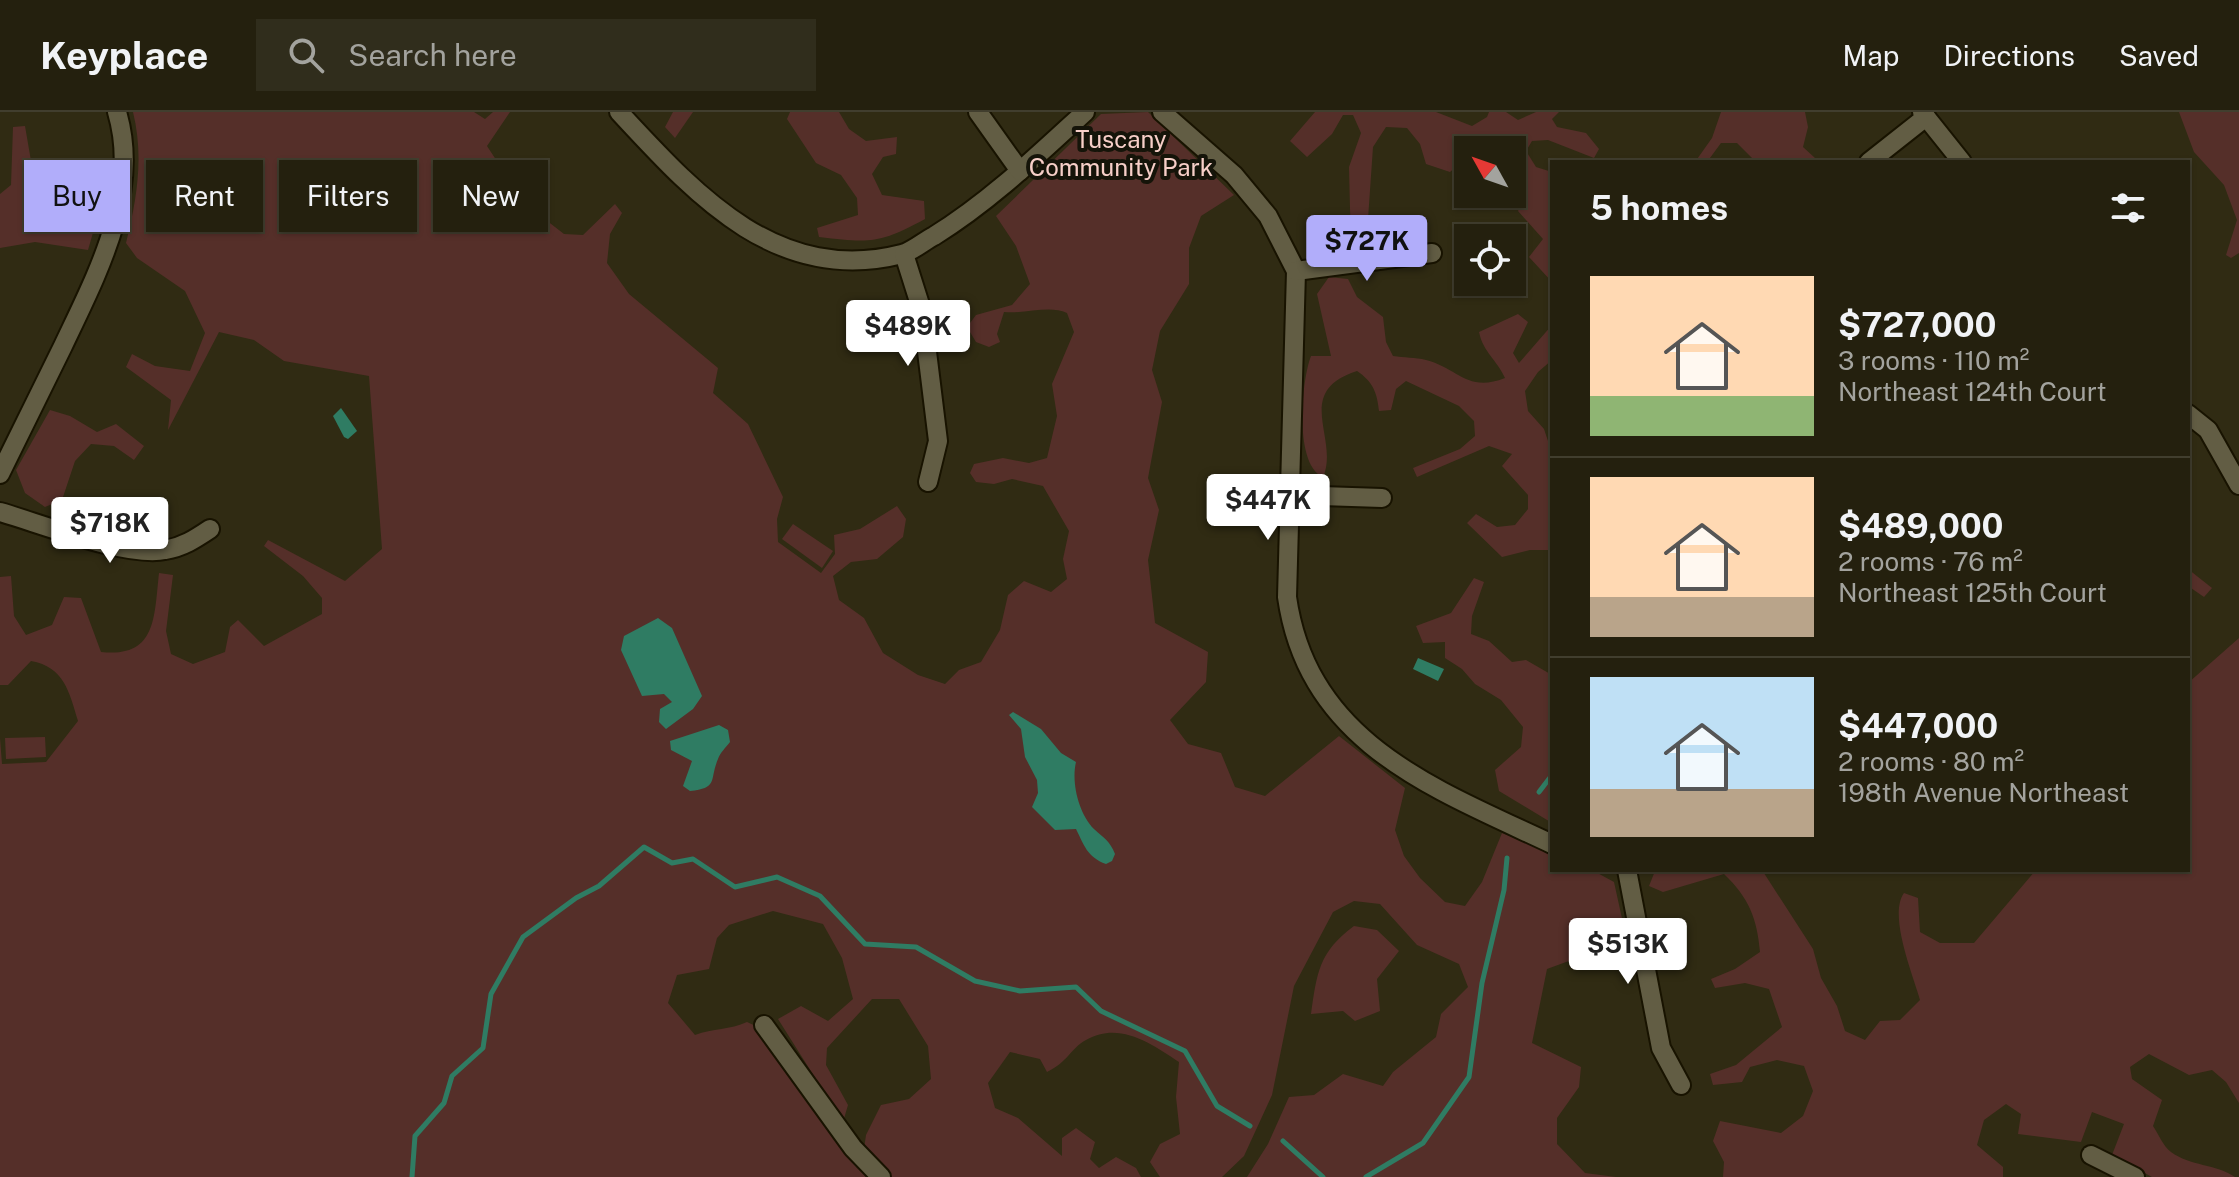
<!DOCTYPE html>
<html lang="en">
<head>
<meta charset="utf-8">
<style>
	:root { --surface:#24200e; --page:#302d1c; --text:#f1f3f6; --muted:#a3a39e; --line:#413e2e; --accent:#b1adfa }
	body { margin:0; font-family:"Public Sans",sans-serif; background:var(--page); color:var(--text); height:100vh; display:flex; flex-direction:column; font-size:30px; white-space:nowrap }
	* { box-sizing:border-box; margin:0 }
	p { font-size:26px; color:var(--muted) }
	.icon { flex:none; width:44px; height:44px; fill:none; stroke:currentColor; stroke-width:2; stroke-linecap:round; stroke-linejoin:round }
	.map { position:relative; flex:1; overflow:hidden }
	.side { position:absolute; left:1550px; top:48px; width:640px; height:712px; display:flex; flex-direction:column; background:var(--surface); border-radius:0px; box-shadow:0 2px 6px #0004,0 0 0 2px var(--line) }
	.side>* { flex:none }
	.guide { position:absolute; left:24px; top:48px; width:760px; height:72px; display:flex; gap:16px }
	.needle { width:52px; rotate:310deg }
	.buttons { position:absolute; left:1454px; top:24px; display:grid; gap:16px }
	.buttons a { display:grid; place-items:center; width:72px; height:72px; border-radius:0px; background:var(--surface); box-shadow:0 2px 6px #0004,0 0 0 2px var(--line); font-size:40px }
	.price { position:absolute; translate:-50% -68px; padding:0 18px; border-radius:8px; background:#fff; color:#222; font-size:26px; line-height:52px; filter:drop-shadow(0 2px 4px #0008) }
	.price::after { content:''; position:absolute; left:50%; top:48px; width:24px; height:18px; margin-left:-12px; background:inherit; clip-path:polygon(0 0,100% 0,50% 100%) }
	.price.current { background:var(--accent); color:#111 }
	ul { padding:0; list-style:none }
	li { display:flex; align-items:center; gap:24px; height:200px; padding:0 40px }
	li+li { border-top:2px solid var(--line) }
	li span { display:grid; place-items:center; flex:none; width:224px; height:160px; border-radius:0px; color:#555 }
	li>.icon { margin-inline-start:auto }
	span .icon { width:96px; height:96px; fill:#fffc; stroke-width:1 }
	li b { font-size:34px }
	h2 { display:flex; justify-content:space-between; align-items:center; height:96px; padding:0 40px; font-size:34px }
	.pill { padding:0 28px; border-radius:0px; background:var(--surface); box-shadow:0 2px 6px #0004,0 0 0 2px var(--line); font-size:28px; line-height:72px }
	.pill.current { background:var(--accent); color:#111 }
	header { display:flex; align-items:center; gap:48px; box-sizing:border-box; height:112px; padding:0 40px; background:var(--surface); border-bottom:2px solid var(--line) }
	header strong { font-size:38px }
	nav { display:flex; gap:44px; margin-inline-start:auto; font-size:28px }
	.search { width:560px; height:72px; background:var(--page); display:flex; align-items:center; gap:20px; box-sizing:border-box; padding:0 28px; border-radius:0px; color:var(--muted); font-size:30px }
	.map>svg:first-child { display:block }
</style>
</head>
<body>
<header>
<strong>Keyplace</strong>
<div class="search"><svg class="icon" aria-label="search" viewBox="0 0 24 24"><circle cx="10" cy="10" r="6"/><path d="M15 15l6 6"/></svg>Search here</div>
<nav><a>Map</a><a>Directions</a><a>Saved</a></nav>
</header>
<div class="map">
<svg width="2239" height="1065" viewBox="0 0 2239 1065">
	<rect width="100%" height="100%" fill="#302b13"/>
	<g fill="#552f29">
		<path d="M133,0H474L485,7L493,0H510L487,34L504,60L523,61L542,72L537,101L564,122L583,123L615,92L622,101L610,122L607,151L629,182L718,256L713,281L748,312L783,385L777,407L778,430L821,461L835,442L834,423L860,417L897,394L906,407L903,425L877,447L851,450L833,464L839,488L864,506L883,541L918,563L945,572L959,558L981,550L1000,518L1008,483L1024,469L1051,480L1067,467L1063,447L1069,419L1043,374L1012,367L994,372L976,370L970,361L974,352L1003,346L1029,351L1047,346L1057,304L1052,272L1074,220L1067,201C1049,193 1027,202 1004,200L997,222L1000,230L989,235L976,230L967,215L976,203L1012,193L1030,172L1016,134L996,104L1101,2L1148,0L1234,83L1201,104L1189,136V172L1160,219L1152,258L1162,290L1148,366L1159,398L1148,448L1155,511L1208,540L1206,570L1170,608L1188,632L1221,641L1235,675L1265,684L1339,624L1405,676L1395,718L1404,744L1420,766L1445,790L1465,794L1482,770L1502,721L1552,741V758H1592L1614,770L1623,811L1615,832L1547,857L1532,931L1581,955L1579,975L1557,1006V1032L1585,1061L1616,1065H1247L1268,1032L1289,985L1314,983L1343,962L1383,974L1393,960L1436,925L1441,902L1468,875L1459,852L1417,833L1380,792L1354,789L1333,800L1294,874L1272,983L1244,1044L1222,1065H1160L1150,1050L1160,1032L1180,1022L1176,985L1179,950C1151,932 1120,909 1086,928C1071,936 1068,950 1047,960L1040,947L1010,940L988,971L995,996L1018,1006L1062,1044V1026L1076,1016L1095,1030L1090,1047L1099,1056L1116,1045L1136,1056L1141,1065H891L864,1037L866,1023L881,993L909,987L931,967L928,934L899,887H872L827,936L826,953L848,993L843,1010L778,907L801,894L828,909L853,887L842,846L823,812L773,799L729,813L717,826L709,857L677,863L668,891L695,923C713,916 730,918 747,910L760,916C794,969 826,1019 870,1065H0V626L2,652L46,650L78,609C69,579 64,555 31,549L8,573H0V465L11,464L14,504L26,523L52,513L64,485L81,486L101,540C157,546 154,505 159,461L173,463L166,519L171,542L193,552L225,540L230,515L238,508L264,534L322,502V486L303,464L264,434L268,428L345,469L382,437L369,264L284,249L254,228L219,220L168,318L171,288L126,255L132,242L155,254L190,259L205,221L185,179L137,146L126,131C137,86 144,45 133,0Z"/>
		<polygon points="673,0 693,0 675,26 665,15"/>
		<path d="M790,0H839L849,17L866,29L897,25L896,42L883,45L872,62L882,83L924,89L925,107C879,132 870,131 819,125L817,116L858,103L857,86L841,63L816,51L787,7Z"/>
		<polygon points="1315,0 1436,0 1472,14 1487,5 1489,0 1506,0 1518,8 1536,0 1559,0 1552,7 1557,15 1586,21 1599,37 1594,46 1548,28 1532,29 1526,39 1536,55 1552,60 1552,170 1529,145 1543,127 1518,99 1522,89 1512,64 1512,38 1468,38 1468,44 1450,60 1426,52 1420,32 1407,16 1386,15 1373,35 1366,136 1351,137 1349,55 1361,21 1353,3 1343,3 1332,22 1307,45 1290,29"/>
		<polygon points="1721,0 1805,0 1808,15 1803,35 1815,46 1813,50 1756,50 1737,31 1721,31 1707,50 1695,50 1712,26"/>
		<polygon points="2179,0 2239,0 2239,141 2231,146 2226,143 2237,108 2224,73 2194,40"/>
		<polygon points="25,14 36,78 66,95 99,100 88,138 35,130 0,136 0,82 11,73 13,15"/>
		<path d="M1329,165L1348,167L1357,185L1383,205L1386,230L1393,244C1404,246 1415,245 1426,248C1458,256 1467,281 1505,266C1497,248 1483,240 1479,220L1518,202L1528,210L1513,241L1519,251L1552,213V248L1538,260L1525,279L1528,299L1544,317L1552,341L1548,368L1552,380V438H1530L1502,445L1467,411L1476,402L1497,415L1515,413L1528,397V383L1502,354L1512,342L1489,334L1417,365L1413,356L1460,337L1475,324L1474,309L1459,294L1406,269L1396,277L1391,298L1379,299C1377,280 1373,270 1357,259C1292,280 1340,327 1323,365C1294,353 1301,270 1311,244H1331L1317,182Z"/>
		<polygon points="50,298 70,304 97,320 116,312 144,334 134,348 114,334 91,332 75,349 62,388 45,395 25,381 16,358"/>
		<polygon points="793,412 833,439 822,456 782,427"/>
		<polygon points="2188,457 2212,476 2204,485 2188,474"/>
		<polygon points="1474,466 1484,470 1472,504 1471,522 1489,529 1512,550 1526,548 1552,563 1552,711 1499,679 1495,658 1521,635 1523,615 1501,588 1475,572 1462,557 1445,546 1445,530 1423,531 1416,514 1451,501"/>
		<path d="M2239,526V991L2226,970L2212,958L2189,963L2149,942L2130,955L2132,967L2162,988L2153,1014C2158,1021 2163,1034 2171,1040C2190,1054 2216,1052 2235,1065H2152L2112,1043L2124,1012L2092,1000L2081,1030L2018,1022L2021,1002L2006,992L1984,1008L1977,1033L2003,1055V1065H1723L1724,1050L1713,1029L1720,1009L1781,1021L1803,1004L1813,979L1804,954L1777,948L1750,955L1742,970L1713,973L1710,962L1736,953L1782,915L1769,877L1745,871L1715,876L1711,867L1735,857L1760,840C1757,806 1749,786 1724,762L1663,780L1649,774L1655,759L1762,758L1813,837L1821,866L1837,894L1845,919L1865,928L1880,909L1900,908L1920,888C1913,863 1888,803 1904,781L1918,786L1920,820L1940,831H1974L2036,758H2188V571Z"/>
		<polygon points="45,625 46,645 6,647 5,626"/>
		<path d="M1354,814L1377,818L1399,839L1377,867L1380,899L1355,909L1343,899L1311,902C1317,860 1319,840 1354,814Z"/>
	</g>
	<g fill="#2f7c63">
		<polygon points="341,296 357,319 348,327 344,325 333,304"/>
		<polygon points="658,506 672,516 702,584 693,597 666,617 659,610 660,597 672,590 664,582 642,584 621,538 624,524"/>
		<polygon points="1418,546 1444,557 1438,569 1413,557"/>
		<path d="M1013,600L1041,617L1061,641L1076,650C1071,671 1079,702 1094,717C1104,726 1110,729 1115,742L1112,749L1106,752C1087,745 1084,733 1076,717L1055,718L1032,695L1038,681L1037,668L1025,645L1021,617L1009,603Z"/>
		<path d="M719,613L728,618L730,630C726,635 720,641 718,647C709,668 719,676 690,679L683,674L692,649L671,638L670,629Z"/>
	</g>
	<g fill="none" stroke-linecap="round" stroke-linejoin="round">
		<g stroke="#2f7c63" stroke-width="5">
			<polyline points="1539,680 1552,663"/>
			<polyline points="1283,1029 1323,1065"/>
			<polyline points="412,1065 415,1024 444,991 452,964 483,936 491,882 523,825 576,786 599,774 644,735 672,751 693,747 735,775 777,765 820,784 865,832 916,835 975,869 1020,879 1076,875 1101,899 1185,939 1217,994 1250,1014"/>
			<polyline points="1366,1065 1423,1031 1469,965 1482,871 1504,778 1507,746"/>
		</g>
		<defs>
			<g id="minor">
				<path d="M619,0C695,82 777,174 902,142C913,139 924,129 934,124C989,90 1037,44 1085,0"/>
				<polyline points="978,0 1020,59"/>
				<path d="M1162,0L1234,63L1268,104L1296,159L1287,485C1308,631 1433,676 1552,732"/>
				<polyline points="1922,0 1962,50"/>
				<polyline points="1869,50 1926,5"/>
				<polyline points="904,142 922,199 938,329 928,370"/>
				<polyline points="1296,159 1432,141"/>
				<polyline points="2188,302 2208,318 2239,373"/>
				<path d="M0,362C21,319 42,277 63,234C97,162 141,81 117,0"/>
				<polyline points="1291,383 1382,386"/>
				<path d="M0,400C39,411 128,446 165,438C183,435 195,427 210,417"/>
				<polyline points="1627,758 1661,936 1681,973"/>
				<polyline points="764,913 853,1036 881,1065"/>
				<polyline points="2091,1043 2135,1065"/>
			</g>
		</defs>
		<use href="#minor" stroke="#181300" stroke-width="22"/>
		<use href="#minor" stroke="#625d44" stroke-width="18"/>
	</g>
	<g text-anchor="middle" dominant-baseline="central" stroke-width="8" stroke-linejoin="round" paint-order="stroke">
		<g font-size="24" fill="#f7cfc8" stroke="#151409">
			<text x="1121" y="27">Tuscany<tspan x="1121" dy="28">Community Park</tspan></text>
		</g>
	</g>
</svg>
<div class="buttons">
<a><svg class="needle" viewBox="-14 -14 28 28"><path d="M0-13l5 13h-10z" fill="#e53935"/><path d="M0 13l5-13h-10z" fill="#a3a39e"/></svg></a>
<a><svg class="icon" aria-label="locate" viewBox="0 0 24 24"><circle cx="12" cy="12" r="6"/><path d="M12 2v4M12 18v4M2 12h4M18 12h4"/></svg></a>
</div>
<b class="price current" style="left:1367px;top:171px">$727K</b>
<b class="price" style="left:908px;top:256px">$489K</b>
<b class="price" style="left:1268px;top:430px">$447K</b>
<b class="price" style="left:110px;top:453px">$718K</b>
<b class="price" style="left:1628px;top:874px">$513K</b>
<div class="guide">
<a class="pill current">Buy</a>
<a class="pill">Rent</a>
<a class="pill">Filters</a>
<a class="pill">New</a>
</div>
<section class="side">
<h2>5 homes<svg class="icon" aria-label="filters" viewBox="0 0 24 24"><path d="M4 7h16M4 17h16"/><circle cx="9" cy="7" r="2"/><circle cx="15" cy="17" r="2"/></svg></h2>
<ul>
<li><span style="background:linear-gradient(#ffd9b3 75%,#8fb573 0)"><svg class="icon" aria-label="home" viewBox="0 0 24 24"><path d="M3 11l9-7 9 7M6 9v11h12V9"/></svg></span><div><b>$727,000</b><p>3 rooms · 110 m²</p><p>Northeast 124th Court</p></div></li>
<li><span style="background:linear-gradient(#ffd9b3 75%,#b9a48a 0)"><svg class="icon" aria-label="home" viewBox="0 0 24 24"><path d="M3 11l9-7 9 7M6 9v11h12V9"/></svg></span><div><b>$489,000</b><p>2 rooms · 76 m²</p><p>Northeast 125th Court</p></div></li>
<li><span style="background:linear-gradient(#bfe0f5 70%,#b9a48a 0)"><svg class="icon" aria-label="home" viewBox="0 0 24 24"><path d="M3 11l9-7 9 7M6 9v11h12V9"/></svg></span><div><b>$447,000</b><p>2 rooms · 80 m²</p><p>198th Avenue Northeast</p></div></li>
</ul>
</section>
</div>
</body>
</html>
